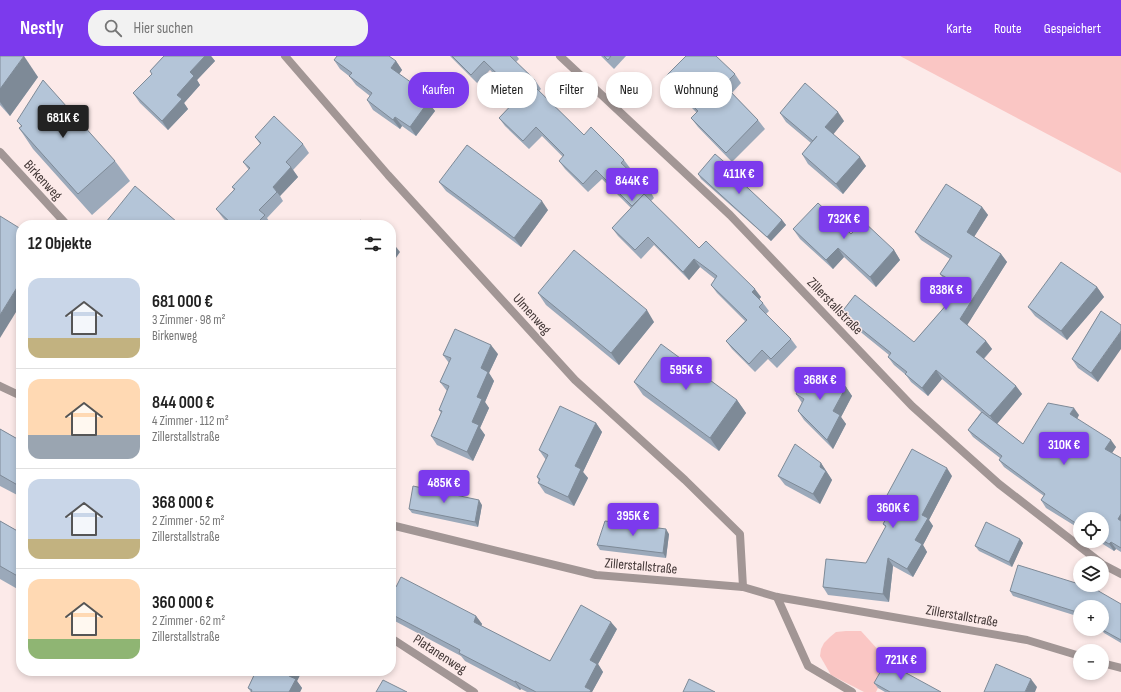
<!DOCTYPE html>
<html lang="de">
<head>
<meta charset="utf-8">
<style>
	:root { --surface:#fff; --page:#f2f2f2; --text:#222; --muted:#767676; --line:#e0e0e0; --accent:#7c3aed }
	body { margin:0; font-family:"Sofia Sans Condensed",sans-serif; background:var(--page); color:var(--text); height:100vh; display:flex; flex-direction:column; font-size:15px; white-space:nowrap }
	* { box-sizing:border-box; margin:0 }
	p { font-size:13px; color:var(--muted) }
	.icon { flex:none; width:22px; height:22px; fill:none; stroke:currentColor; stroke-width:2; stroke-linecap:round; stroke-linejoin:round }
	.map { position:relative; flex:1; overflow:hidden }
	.side { position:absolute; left:16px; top:164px; width:380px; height:456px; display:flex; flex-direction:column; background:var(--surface); border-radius:16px; box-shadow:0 2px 6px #0003 }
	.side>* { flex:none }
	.banner { position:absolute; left:408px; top:16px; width:380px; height:36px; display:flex; gap:8px }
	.controls { position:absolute; left:1073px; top:456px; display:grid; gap:8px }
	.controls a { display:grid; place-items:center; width:36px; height:36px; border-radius:50%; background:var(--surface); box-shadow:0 2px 6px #0003; font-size:20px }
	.price { position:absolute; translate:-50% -34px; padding:0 9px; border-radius:4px; background:var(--accent); color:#fff; font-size:13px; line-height:26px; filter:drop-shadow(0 1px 2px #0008) }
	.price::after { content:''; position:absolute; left:50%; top:24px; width:12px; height:9px; margin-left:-6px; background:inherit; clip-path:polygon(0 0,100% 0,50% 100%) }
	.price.current { background:#222; color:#fff }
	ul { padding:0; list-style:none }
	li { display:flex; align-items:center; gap:12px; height:100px; padding:0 12px }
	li+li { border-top:1px solid var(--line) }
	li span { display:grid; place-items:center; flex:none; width:112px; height:80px; border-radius:12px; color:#555 }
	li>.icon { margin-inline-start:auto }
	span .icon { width:48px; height:48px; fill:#fffc; stroke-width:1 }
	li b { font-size:17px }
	h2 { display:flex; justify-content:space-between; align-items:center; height:48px; padding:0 12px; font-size:17px }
	.pill { padding:0 14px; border-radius:16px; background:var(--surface); box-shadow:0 2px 6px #0003; font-size:14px; line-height:36px }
	.pill.current { background:var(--accent); color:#fff }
	header { display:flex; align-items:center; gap:24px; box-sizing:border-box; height:56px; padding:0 20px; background:var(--accent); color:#fff }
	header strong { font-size:19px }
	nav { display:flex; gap:22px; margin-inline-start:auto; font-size:14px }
	.search { width:280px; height:36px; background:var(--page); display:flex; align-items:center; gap:10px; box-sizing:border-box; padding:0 14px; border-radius:16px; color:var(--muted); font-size:15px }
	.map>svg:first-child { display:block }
</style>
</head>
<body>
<header>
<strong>Nestly</strong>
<div class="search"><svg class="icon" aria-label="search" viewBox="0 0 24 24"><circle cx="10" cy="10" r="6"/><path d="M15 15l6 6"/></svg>Hier suchen</div>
<nav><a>Karte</a><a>Route</a><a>Gespeichert</a></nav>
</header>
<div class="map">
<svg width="1121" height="636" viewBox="0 0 1121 636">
	<rect width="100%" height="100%" fill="#fceae9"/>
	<g fill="#fac6c4">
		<polygon points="900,0 1121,0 1121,117"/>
		<polygon points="846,575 861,575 890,607 876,636 864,636 831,619 820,600 821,593 824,587 830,581 836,576"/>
	</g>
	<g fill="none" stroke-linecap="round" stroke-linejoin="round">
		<g stroke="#a29695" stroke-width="8">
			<polyline points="285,0 388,119 575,324 685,424 740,478 743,531"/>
			<polyline points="560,0 730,159 912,350 999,428 1101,507"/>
			<polyline points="0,96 67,169"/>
			<polyline points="0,330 21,340"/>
			<polyline points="391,469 596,519 743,531 777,541 1027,584 1080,600"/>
			<polyline points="1102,508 1121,518"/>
			<polyline points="777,541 808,610 852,636"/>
			<polyline points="391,582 474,636"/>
			<polyline points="1102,607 1121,612"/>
		</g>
	</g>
	<g fill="#9ba9ba">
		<polygon points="0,0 38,21 10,60 0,49"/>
		<polygon points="164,0 211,0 215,5 197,24 200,29 184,47 188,53 168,74 140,47 133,37 152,18 150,15"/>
		<polygon points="450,0 517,0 519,3 516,6 535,24 541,33 539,35 584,79 624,104 630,112 629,114 649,133 654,142 651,145 699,192 761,241 759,243 763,247 769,255 766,258 791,283 797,291 777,312 768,303 755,316 732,293 726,285 745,265 717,237 711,229 715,223 700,211 689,224 654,189 641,203 618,180 612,172 631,152 602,123 588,136 565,113 559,105 563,101 542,80 529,93 505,70 499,62 518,42 490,14 477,27"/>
		<polygon points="601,0 626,0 614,13"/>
		<polygon points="334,4 396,5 402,14 399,18 426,41 425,43 435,55 416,80 402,70 400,73 373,54 367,44 370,40 356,29 349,20 340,13"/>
		<polygon points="735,18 741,27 732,37 758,64 765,73 732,106 698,71 691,62 697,57 671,31 664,22"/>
		<polygon points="612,32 643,32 647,36 631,52 615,37"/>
		<polygon points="780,57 844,65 833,78 866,110 843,138 808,108 802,98 811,87 786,66"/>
		<polygon points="17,65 115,105 130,125 92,159 33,93 19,72 21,70"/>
		<polygon points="255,81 303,88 309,97 293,114 298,121 280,140 283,145 267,162 271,168 270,169 230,169 223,162 216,153 234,134 232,131 249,114 243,106 260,88"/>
		<polygon points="736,116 740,121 738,123 782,164 786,169 771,185 701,123 698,118"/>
		<polygon points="439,126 548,154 521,191 446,135"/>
		<polygon points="982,151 988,159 974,181 1001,198 1007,206 967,269 986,285 992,293 984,303 1016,330 1022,338 997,368 1023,388 1079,359 1077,363 1116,391 1112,397 1121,402 1121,496 1116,493 1114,495 1098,485 1102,485 1102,463 1080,463 1080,473 1046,452 1041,444 1044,440 1004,411 999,404 1000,402 973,381 968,374 981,356 942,323 928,340 911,326 906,319 894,309 888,301 889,299 847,265 841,257 914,286 959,234 946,226 940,218 950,203 921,184 915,176"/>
		<polygon points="793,173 851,178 894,194 900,204 876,231 844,201 833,213 800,183"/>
		<polygon points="1097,231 1104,241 1067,284 1035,260 1028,251"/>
		<polygon points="538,237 654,266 619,309 546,249"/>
		<polygon points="1101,255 1098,326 1078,312 1072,303"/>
		<polygon points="498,298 489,317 494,325 485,346 489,352 480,372 485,379 473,405 437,389 431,380 441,357 439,354 447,335 440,326 449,307 443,299"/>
		<polygon points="634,326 737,344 746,357 719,395 643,339"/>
		<polygon points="846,331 852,340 841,361 846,368 833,393 804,364 798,355 802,347 796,338"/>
		<polygon points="596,367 602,376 583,416 588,422 574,450 545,437 538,427 539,425 537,421 546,404 539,394"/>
		<polygon points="0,373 21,385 21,441 0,430"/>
		<polygon points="821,407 832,424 820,448 785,429 778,420"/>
		<polygon points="952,420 929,464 933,470 923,489 927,496 913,521 893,510 889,546 828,539 823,531 866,507 886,472 883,468 893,450 892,449 886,441"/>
		<polygon points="482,449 478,471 412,457 409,453"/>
		<polygon points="0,465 21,477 21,535 0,523"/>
		<polygon points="669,478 666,502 600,494 597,489"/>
		<polygon points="1020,483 1023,487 1012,511 979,495 975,490"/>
		<polygon points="391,528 396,531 476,560 482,568 481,570 550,605 617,573 598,608 603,616 592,636 527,636 521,633 520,634 465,605 461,600 391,563"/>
		<polygon points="1010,535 1121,548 1121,587 1104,577 1101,573 1103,568 1102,567 1102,551 1080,551 1080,561 1013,540"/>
		<polygon points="253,615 302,615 297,625 302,632 300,636 251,636 248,632 255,617"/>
		<polygon points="874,627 941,636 885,636 878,632"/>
	</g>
	<g fill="#7e8a97">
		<polygon points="24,0 38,21 10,60 0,46 0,33"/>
		<polygon points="205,0 211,0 215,5 197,24 200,29 184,47 188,53 168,74 162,65 190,16"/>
		<polygon points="396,5 402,14 397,21 391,12"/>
		<polygon points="419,32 426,41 422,46 416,36"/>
		<polygon points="428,46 435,55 416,80 410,71"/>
		<polygon points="838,56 844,65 832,80 825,71"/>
		<polygon points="395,61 402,70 400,73 393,64"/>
		<polygon points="860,101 866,110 843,138 836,128"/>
		<polygon points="291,111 298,121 280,140 273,131"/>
		<polygon points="736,116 740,121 737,124 734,119"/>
		<polygon points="542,145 548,154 521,191 514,182"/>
		<polygon points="982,151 988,159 972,184 967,176"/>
		<polygon points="782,164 786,169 771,185 767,181"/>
		<polygon points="393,187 400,196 391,209 391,190"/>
		<polygon points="838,192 844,201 833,213 826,204"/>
		<polygon points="894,194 900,204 876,231 870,221"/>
		<polygon points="1001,198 1007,206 966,271 960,263"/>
		<polygon points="694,203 700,211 689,224 683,216"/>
		<polygon points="21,225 21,248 0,282 0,259"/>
		<polygon points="1097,231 1104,241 1067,284 1061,275"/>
		<polygon points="755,233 761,241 758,245 752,236"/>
		<polygon points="647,254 654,266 619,309 611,297"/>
		<polygon points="1121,275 1121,293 1098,326 1091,317"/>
		<polygon points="986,285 992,293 982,304 976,296"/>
		<polygon points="491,289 498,298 489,317 494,325 485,346 489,352 480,372 485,379 473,405 467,396 477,341 481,312"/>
		<polygon points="936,314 942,323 928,340 922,332"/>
		<polygon points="1016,330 1022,338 996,369 990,360"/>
		<polygon points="846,331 852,340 841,361 846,368 833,393 827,384 833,355"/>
		<polygon points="737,344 746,357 719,395 710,382"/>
		<polygon points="1074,352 1079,359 1075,366 1070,358"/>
		<polygon points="596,367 602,376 583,416 588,422 574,450 568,441 575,410"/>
		<polygon points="1111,384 1116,391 1110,400 1105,393"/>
		<polygon points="821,407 832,424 820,448 813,438 820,411"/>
		<polygon points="947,412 952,420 929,464 933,470 923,489 927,496 913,521 907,513 922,459"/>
		<polygon points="479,444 482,449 478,471 475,466"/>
		<polygon points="1121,458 1121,468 1118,463"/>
		<polygon points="666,473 669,478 666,502 663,497"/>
		<polygon points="1020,483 1023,487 1012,511 1009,506"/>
		<polygon points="1111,486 1116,493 1114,495 1109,488"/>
		<polygon points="888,502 893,510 889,546 883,538"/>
		<polygon points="476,560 482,568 479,574 474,566"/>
		<polygon points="611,566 617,573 598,608 603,616 592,636 588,636 585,631 590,604"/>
		<polygon points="291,615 302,615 297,625 302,632 300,636 289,636 289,620"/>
		<polygon points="1031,623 1037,631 1035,636 1025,636"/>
		<polygon points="515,625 521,633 520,634 515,626"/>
	</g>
	<g fill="#b4c5d8" stroke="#7e8a97">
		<polygon points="0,0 24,0 0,33"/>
		<polygon points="164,0 205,0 190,16 194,20 177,39 182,43 162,65 133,37 152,18 150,15"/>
		<polygon points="337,0 389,0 396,5 391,12 419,32 416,36 428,46 410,71 395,61 393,64 367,44 372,37 349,20 352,17 334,4"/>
		<polygon points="452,0 510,0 535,24 532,28 584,79 591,71 624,104 621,107 649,133 644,138 699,192 706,185 755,233 752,236 763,247 759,251 791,283 771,303 762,294 749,308 726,285 747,264 711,229 717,220 694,203 683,216 648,181 635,194 612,172 644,138 632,150 596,114 583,128 559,105 564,99 536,71 523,85 499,62 520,40 484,5 471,19"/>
		<polygon points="604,0 611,0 608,4"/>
		<polygon points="686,0 716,0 735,18 724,29 758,64 726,97 691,62 698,55 664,22"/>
		<polygon points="628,16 643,32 628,47 612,32"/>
		<polygon points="43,24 115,105 78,138 19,72 22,70 17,65"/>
		<polygon points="805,27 838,56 825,71 860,101 836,128 802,98 817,80 813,85 780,57"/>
		<polygon points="274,60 303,88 286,106 291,111 273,131 277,136 259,154 265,159 255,169 233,169 216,153 235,133 232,131 250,112 243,106 261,87 255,81"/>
		<polygon points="467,89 542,145 514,182 439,126"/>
		<polygon points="715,98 736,116 734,119 782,164 767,181 698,118"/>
		<polygon points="946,128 982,151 967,176 1001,198 960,263 986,285 976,296 1016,330 990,360 936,314 922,332 905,318 907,316 888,301 891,297 841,257 855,239 914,286 962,231 940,218 952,200 915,176"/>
		<polygon points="135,130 177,166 175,169 110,169 106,166"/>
		<polygon points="818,147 851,178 863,165 894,194 870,221 838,192 826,204 793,173"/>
		<polygon points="0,160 21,173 21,225 0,259"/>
		<polygon points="360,164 368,169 357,169"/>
		<polygon points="391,186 393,187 391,190"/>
		<polygon points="574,194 647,254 611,297 538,237"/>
		<polygon points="1061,206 1097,231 1061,275 1028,251"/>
		<polygon points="1101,255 1121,269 1121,275 1091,317 1072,303"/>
		<polygon points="455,273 491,289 481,312 488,316 477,341 482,343 472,366 479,369 467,396 431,380 442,355 439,354 449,330 440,326 451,302 443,299"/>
		<polygon points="661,288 737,344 710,382 634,326"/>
		<polygon points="810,312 846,331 833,355 840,359 827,384 798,355 804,343 796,338"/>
		<polygon points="1048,347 1074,352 1070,358 1111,384 1105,393 1121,402 1121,458 1118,463 1121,465 1121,492 1111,486 1109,488 1102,484 1102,463 1080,463 1080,470 1041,444 1045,438 999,404 1002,400 968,374 982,356 1023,388"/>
		<polygon points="560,350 596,367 575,410 581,413 568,441 538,427 540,423 537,421 548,399 539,394"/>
		<polygon points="0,373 21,385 21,431 0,419"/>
		<polygon points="795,388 821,407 820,411 826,415 813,438 778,420"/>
		<polygon points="912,393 947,412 922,459 928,462 915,484 922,488 907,513 888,502 883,538 823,531 826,503 866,507 886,470 883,468 896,446 886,441"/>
		<polygon points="413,430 479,444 475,466 409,453"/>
		<polygon points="0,465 21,477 21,522 0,510"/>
		<polygon points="605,465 666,473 663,497 597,489"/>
		<polygon points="986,466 1020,483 1009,506 975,490"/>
		<polygon points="1018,509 1095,533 1121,548 1121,584 1101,573 1102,573 1102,570 1105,565 1102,564 1102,551 1080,551 1080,557 1010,535"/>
		<polygon points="401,521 476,560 474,566 550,605 581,549 611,566 590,604 597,608 585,631 591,634 590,636 536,636 515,625 515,626 459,597 460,594 391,558 391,528 396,531"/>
		<polygon points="886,606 941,636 890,636 874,627"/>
		<polygon points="996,608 1031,623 1025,636 984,636"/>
		<polygon points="256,615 291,615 289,620 296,623 289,636 251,636 252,634 248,632"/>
		<polygon points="689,623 715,636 683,636"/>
		<polygon points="383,624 407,636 376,636"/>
	</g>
	<g text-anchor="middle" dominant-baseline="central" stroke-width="3" stroke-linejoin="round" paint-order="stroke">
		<g font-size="14" fill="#403534" stroke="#fceae9">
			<text transform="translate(43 124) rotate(47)">Birkenweg</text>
			<text transform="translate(835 250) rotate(46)">Zillerstallstraße</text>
			<text transform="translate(532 258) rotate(48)">Ulmenweg</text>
			<text transform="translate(641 510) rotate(5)">Zillerstallstraße</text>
			<text transform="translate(962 560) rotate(10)">Zillerstallstraße</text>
			<text transform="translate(440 598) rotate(33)">Platanenweg</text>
		</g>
	</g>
</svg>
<div class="controls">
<a><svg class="icon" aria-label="locate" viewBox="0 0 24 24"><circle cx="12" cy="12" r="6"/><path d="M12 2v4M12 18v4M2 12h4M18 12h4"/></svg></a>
<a><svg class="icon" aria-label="layers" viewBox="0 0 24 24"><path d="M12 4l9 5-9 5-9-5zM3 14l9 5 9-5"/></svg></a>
<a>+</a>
<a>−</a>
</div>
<b class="price current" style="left:63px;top:83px">681K €</b>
<b class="price" style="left:739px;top:139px">411K €</b>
<b class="price" style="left:632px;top:146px">844K €</b>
<b class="price" style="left:844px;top:184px">732K €</b>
<b class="price" style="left:946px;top:255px">838K €</b>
<b class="price" style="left:686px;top:335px">595K €</b>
<b class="price" style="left:820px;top:345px">368K €</b>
<b class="price" style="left:1064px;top:410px">310K €</b>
<b class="price" style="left:444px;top:448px">485K €</b>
<b class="price" style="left:893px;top:473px">360K €</b>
<b class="price" style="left:633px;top:481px">395K €</b>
<b class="price" style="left:901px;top:625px">721K €</b>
<div class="banner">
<a class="pill current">Kaufen</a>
<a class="pill">Mieten</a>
<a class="pill">Filter</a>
<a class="pill">Neu</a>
<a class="pill">Wohnung</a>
</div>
<section class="side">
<h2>12 Objekte<svg class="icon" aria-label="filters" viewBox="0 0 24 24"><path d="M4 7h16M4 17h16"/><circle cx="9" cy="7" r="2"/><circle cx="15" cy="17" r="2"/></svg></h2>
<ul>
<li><span style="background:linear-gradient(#c9d6e8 75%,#c2b280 0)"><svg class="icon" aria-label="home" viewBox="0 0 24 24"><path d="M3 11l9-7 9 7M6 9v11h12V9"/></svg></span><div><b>681 000 €</b><p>3 Zimmer · 98 m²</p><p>Birkenweg</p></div></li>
<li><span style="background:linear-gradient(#ffd9b3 70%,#9aa5b1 0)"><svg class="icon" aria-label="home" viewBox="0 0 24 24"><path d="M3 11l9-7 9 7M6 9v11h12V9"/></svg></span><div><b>844 000 €</b><p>4 Zimmer · 112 m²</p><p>Zillerstallstraße</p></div></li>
<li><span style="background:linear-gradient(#c9d6e8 75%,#c2b280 0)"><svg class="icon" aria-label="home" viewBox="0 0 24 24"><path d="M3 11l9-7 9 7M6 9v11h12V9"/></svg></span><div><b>368 000 €</b><p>2 Zimmer · 52 m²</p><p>Zillerstallstraße</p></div></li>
<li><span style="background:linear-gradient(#ffd9b3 75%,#8fb573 0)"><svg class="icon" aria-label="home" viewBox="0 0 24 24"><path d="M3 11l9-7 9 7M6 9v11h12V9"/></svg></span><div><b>360 000 €</b><p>2 Zimmer · 62 m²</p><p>Zillerstallstraße</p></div></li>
</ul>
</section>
</div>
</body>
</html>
